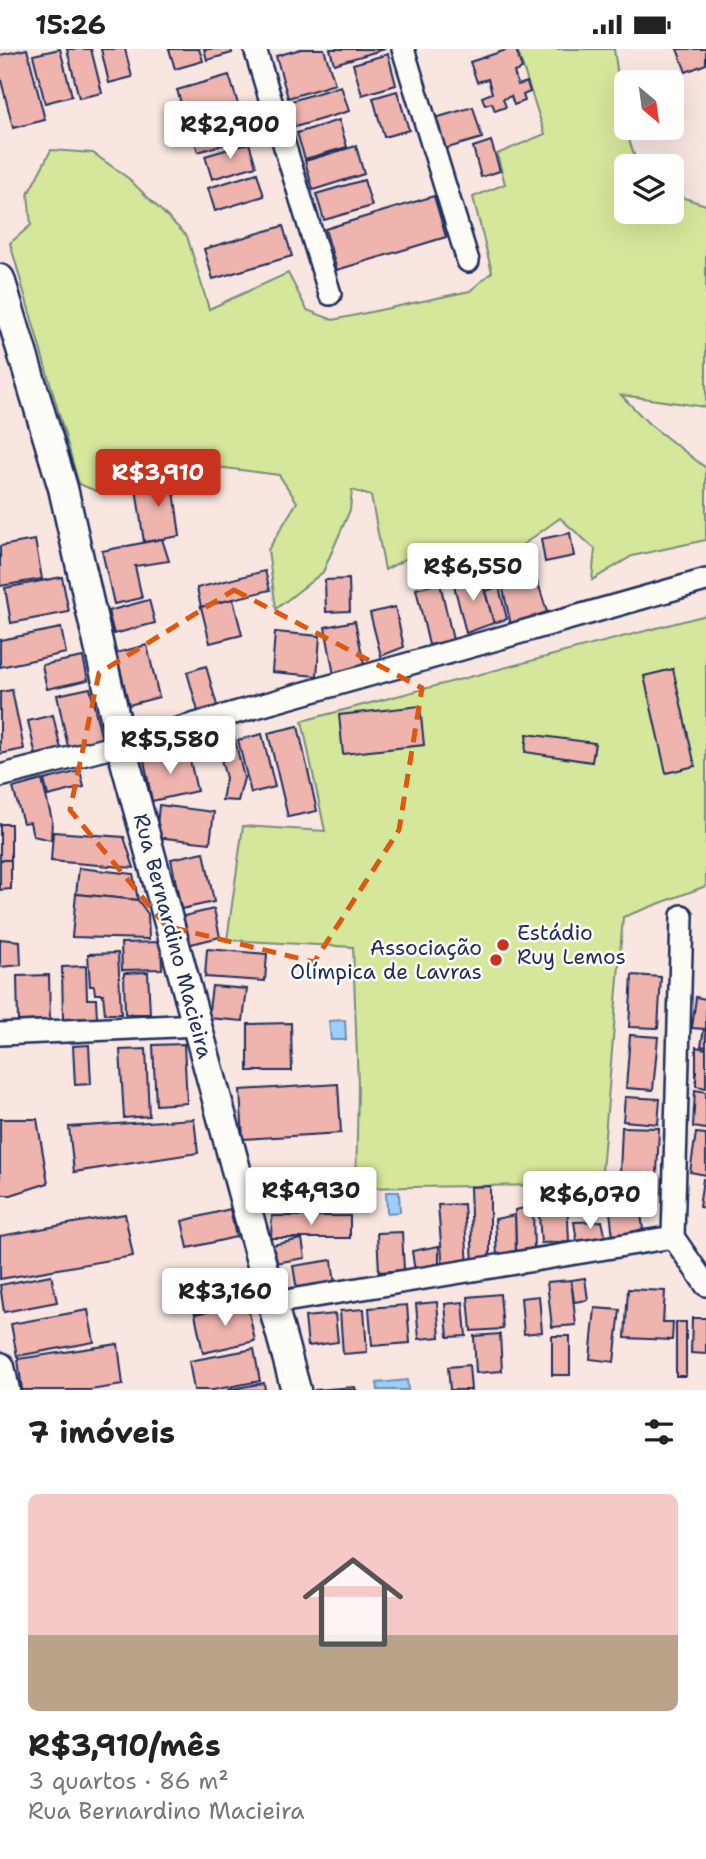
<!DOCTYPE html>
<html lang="pt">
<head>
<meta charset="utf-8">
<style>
	:root { --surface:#fff; --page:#f6f6f6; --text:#222; --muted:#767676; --accent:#c8321e }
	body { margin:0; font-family:"Shantell Sans",sans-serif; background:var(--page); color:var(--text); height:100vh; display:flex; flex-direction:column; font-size:26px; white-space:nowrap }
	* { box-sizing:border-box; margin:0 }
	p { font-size:23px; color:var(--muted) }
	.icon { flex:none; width:38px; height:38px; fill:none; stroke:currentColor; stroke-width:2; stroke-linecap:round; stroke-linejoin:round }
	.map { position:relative; height:1341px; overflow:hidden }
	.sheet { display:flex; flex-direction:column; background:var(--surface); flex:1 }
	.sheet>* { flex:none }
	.needle { width:46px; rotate:151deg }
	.tools { position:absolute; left:614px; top:21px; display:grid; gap:14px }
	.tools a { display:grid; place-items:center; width:70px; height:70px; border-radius:10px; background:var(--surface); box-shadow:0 7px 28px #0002; font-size:35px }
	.price { position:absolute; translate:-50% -60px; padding:0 16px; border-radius:7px; background:#fff; color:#222; font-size:23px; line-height:46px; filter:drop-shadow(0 2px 4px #0008) }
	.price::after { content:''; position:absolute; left:50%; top:42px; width:21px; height:16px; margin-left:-10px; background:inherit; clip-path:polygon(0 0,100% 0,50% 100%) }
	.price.current { background:var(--accent); color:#fff }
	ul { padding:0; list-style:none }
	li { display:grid; align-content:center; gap:14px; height:371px; padding:0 28px }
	li span { display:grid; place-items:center; height:217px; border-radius:10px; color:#555 }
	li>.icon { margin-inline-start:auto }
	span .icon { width:126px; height:126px; fill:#fffc; stroke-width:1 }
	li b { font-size:30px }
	h2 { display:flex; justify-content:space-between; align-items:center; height:84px; padding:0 28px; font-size:30px }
	.status { display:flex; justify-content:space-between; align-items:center; height:49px; padding:0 35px; background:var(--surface); direction:ltr }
	.status svg { height:19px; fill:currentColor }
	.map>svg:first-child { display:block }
</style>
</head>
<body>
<div class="status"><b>15:26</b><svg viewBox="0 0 49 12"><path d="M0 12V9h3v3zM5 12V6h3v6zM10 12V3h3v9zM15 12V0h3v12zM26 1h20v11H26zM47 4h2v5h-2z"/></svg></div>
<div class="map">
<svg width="706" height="1341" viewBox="0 0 706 1341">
	<rect width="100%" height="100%" fill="#f9e6e1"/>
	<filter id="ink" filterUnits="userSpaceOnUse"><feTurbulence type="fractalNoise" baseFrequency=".0143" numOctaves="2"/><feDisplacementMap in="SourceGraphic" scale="14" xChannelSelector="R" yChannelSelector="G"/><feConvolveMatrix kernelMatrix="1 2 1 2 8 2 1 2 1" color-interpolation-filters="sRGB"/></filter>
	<g filter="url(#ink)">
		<g fill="#d5e79b" stroke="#788b7c" stroke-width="2">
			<polygon points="517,0 614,0 626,82 638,117 626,117 626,163 672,163 672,145 706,156 706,358 621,346 649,375 706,419 706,491 632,507 592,531 595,500 560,469 510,505 474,498 422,501 385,521 371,447 352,441 350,461 323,523 276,560 268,501 297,453 279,426 139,408 96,442 79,435 10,194 31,176 28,145 51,101 93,104 128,129 187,187 209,260 288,224 307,261 333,271 470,242 492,223 473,148 505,135 497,105 545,85"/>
			<polygon points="706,566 706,837 623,868 601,1135 356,1139 358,1036 353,898 227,891 243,777 325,782 302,672"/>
		</g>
		<g fill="#9bcff9" stroke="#688fbb" stroke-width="2">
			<polygon points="345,971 346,991 331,991 329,972"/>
			<polygon points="386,1143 399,1143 400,1163 387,1164"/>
			<polygon points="407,1331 408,1341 378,1341 377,1334"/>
		</g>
		<g fill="#efb4ae" stroke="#1b2f5e" stroke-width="2">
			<polygon points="27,0 45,71 13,79 0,27 0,6"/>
			<polygon points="60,0 72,47 45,54 33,6"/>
			<polygon points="67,0 91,0 102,44 79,49"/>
			<polygon points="101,0 125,0 132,28 109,34"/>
			<polygon points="169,0 199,0 203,12 175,20"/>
			<polygon points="204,0 231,0 232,4 207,11"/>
			<polygon points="301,0 324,0 335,35 288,49 276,7"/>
			<polygon points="330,0 385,0 334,15"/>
			<polygon points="509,0 516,0 522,20 514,23 518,36 527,33 530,43 523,46 525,52 514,56 511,47 503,50 506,58 495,62 492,54 485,56 482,48 492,44 488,30 477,33 470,13"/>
			<polygon points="677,0 706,0 706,15 686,23"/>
			<polygon points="388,5 396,36 362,46 353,15"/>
			<polygon points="229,26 238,55 186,70 177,41"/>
			<polygon points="341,37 349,62 295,78 288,53"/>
			<polygon points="397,42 409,81 384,88 373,49"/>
			<polygon points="473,58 482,89 444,100 435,69"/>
			<polygon points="241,61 249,88 198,103 190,77"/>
			<polygon points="339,71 347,98 305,110 297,84"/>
			<polygon points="491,92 500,122 481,128 473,98"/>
			<polygon points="249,94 256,117 212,130 205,107"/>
			<polygon points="356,97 364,125 313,141 305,112"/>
			<polygon points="257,124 264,147 215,162 208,139"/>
			<polygon points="364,131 372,157 324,171 316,145"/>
			<polygon points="434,147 446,188 337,221 325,180"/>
			<polygon points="283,177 292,207 213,230 204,200"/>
			<polygon points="172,427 180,487 144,493 135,433"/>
			<polygon points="570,484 574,507 545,513 541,490"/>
			<polygon points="162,490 169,512 135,517 142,549 114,555 102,502"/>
			<polygon points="35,491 42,530 0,537 0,497"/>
			<polygon points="534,521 547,563 511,576 501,531"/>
			<polygon points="265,522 270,541 201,558 197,539"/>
			<polygon points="480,526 494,574 466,584 453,532"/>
			<polygon points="62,528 69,563 11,574 5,539"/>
			<polygon points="349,530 350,562 326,563 325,531"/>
			<polygon points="440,534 453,591 429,596 416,540"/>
			<polygon points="499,538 507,570 494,574 485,542"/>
			<polygon points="233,550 242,586 210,594 201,558"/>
			<polygon points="149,551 155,574 114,585 108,562"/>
			<polygon points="395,558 404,598 381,607 370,564"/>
			<polygon points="355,572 365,620 334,626 325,578"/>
			<polygon points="61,579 66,604 0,618 0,591"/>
			<polygon points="275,583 320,587 317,627 272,623"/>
			<polygon points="147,596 159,648 129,656 116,604"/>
			<polygon points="83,608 88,631 47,640 42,616"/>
			<polygon points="206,617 218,660 199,666 187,623"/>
			<polygon points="673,620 695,717 666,724 644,627"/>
			<polygon points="90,639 102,691 68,698 57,646"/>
			<polygon points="12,641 24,700 0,705 0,643"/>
			<polygon points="420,657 424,696 343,705 339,666"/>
			<polygon points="53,666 61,701 36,707 28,672"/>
			<polygon points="298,677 317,762 288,768 268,684"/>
			<polygon points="233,683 244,729 238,752 222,751 226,729 215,688"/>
			<polygon points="262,685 275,738 251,744 238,691"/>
			<polygon points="527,685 595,694 592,713 525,703"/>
			<polygon points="188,702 197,742 152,752 144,711"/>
			<polygon points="80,722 84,738 48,747 44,731"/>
			<polygon points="42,731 52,771 51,791 33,787 30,773 23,774 13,739"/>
			<polygon points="159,756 214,763 210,794 156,788"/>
			<rect x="0" y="775" width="11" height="36"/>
			<polygon points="53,783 124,788 134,819 51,812"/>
			<polygon points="204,803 214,853 181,860 171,810"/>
			<polygon points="0,811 11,811 11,840 0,841"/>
			<polygon points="79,819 133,825 138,851 76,845"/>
			<polygon points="76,845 138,851 148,865 149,890 72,888"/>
			<polygon points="214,860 220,888 187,896 180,868"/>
			<polygon points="0,890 20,892 21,916 0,918"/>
			<polygon points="161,893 162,920 122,921 121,894"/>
			<polygon points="207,900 267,905 265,932 205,928"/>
			<polygon points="118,904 121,965 105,965 103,945 95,945 94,937 90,937 88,905"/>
			<polygon points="86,917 87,950 96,950 97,969 63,970 62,918"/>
			<polygon points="148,923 150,965 125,965 124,924"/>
			<polygon points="49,926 50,971 18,972 17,927"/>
			<polygon points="632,926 661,928 658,979 629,978"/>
			<polygon points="212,937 247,940 243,972 208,969"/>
			<polygon points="696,948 706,950 706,998 701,997 704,980 692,979"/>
			<polygon points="291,974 292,1022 248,1022 248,975"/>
			<polygon points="630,986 658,988 653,1041 626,1039"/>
			<polygon points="184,995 187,1054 156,1056 153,996"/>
			<polygon points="89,996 91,1035 75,1036 73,997"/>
			<polygon points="696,998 706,1000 706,1039 696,1037"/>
			<polygon points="146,1000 149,1067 124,1069 120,1001"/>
			<polygon points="338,1035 341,1084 243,1090 240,1041"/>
			<polygon points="695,1041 706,1043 706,1080 693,1078"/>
			<polygon points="625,1048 660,1050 658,1075 623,1072"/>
			<polygon points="0,1070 37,1070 48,1134 11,1146 0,1146"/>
			<polygon points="194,1070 198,1104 74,1123 69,1078"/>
			<polygon points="622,1078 659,1079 657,1126 620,1124"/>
			<polygon points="696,1084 706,1085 706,1126 690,1123"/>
			<polygon points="703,1130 706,1131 706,1159 699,1158"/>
			<polygon points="637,1134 643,1180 613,1188 607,1138"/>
			<polygon points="490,1137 490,1213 473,1220 470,1138"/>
			<polygon points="300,1140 301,1158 267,1160 266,1142"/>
			<polygon points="567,1149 569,1193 541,1194 538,1151"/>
			<polygon points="464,1155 468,1218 443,1221 438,1156"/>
			<polygon points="533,1157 534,1203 516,1206 515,1161"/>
			<polygon points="230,1160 236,1188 188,1199 182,1172"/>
			<polygon points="125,1165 133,1207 0,1230 0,1187"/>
			<polygon points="515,1166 516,1206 497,1208 495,1170"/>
			<polygon points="272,1167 350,1167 350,1189 271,1189"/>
			<polygon points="602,1172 606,1190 577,1193 574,1173"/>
			<polygon points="402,1183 404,1221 379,1223 377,1184"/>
			<polygon points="302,1190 305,1209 275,1214 272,1196"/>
			<polygon points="439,1197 439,1220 415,1223 412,1202"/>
			<polygon points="332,1211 335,1236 297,1241 293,1217"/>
			<polygon points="241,1221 247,1254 195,1265 188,1232"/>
			<polygon points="51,1226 57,1253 4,1263 0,1236"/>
			<polygon points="585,1229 588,1251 574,1253 571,1231"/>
			<polygon points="571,1231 576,1276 552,1278 547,1233"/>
			<polygon points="628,1240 665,1242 663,1273 673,1273 672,1291 625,1289"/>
			<polygon points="500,1245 503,1280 471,1282 468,1248"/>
			<polygon points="539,1247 542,1283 524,1285 521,1249"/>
			<polygon points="437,1253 440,1288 419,1290 416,1255"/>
			<polygon points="463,1253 466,1287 448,1288 445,1255"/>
			<polygon points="247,1254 255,1292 203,1304 195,1265"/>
			<polygon points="407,1256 410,1294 372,1297 369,1259"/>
			<polygon points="595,1259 620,1261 614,1313 590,1310"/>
			<polygon points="364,1260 367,1303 343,1305 340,1262"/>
			<polygon points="88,1261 94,1293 17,1307 11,1275"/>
			<polygon points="335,1265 338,1293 308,1297 305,1268"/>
			<polygon points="692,1269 706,1269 706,1305 691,1304"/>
			<rect x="676" y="1273" width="10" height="54"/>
			<polygon points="500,1285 502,1322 476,1324 474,1287"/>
			<rect x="552" y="1287" width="18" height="39"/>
			<polygon points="118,1295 123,1336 90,1341 22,1341 18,1310"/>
			<polygon points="254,1300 260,1332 213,1341 194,1341 189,1312"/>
			<polygon points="469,1316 471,1341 450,1341 448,1318"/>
			<polygon points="264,1334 265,1341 227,1341"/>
			<polygon points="355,1338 356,1341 314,1341"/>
		</g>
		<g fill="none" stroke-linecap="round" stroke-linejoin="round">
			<defs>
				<g id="street">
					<polyline points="255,0 330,245"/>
					<polyline points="403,0 468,212"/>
					<polyline points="0,727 121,696 706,531"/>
					<polyline points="0,985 198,976"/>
					<polyline points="673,1188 682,867"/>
					<polyline points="673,1188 706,1236"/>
					<polyline points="273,1254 673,1188"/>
				</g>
				<g id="secondary">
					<polyline points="0,230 63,439 125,712 296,1341"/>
					<polyline points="0,1318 5,1341"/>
				</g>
			</defs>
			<use href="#street" stroke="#1b2f5e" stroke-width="26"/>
			<use href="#secondary" stroke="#1b2f5e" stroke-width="33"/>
			<use href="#street" stroke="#fdfcf7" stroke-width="21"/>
			<use href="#secondary" stroke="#fdfcf7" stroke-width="28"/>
		</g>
	</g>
	<path fill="none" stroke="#de5710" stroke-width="5" stroke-dasharray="14 9" stroke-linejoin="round" d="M234,541L422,639L399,781L314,913L166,877L70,761L99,624Z"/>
	<g fill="#c8321e" stroke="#fdfcf7" stroke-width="2.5">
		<circle cx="503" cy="896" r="7"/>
		<circle cx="496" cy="911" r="7"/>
	</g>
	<g text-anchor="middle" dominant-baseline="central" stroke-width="5" stroke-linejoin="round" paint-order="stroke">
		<g font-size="21" fill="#1b2f5e" stroke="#fdfcf7" text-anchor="start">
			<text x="517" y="884">Estádio<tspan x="517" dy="24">Ruy Lemos</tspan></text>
			<text x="482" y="899" text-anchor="end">Associação<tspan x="482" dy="24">Olímpica de Lavras</tspan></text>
		</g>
		<g font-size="21" fill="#1b2f5e" stroke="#fdfcf7">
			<text transform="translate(173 887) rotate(75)">Rua Bernardino Macieira</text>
		</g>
	</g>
</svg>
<div class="tools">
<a><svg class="needle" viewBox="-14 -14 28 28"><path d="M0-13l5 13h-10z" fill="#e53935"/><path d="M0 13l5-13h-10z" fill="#767676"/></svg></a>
<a><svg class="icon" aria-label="layers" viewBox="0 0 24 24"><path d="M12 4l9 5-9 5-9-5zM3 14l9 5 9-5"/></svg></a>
</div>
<b class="price" style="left:230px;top:112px">R$2,900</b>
<b class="price current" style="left:158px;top:460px">R$3,910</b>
<b class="price" style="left:473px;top:554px">R$6,550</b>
<b class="price" style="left:170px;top:727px">R$5,580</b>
<b class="price" style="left:311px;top:1178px">R$4,930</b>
<b class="price" style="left:590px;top:1182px">R$6,070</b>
<b class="price" style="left:225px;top:1279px">R$3,160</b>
</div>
<section class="sheet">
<h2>7 imóveis<svg class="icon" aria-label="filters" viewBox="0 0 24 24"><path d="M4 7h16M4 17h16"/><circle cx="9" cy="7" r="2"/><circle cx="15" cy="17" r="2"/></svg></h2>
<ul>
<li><span style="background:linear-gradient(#f6c9c9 65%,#b9a48a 0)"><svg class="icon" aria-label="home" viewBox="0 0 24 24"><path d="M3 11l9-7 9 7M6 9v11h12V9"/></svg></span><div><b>R$3,910/mês</b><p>3 quartos · 86 m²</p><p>Rua Bernardino Macieira</p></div></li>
</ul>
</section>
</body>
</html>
